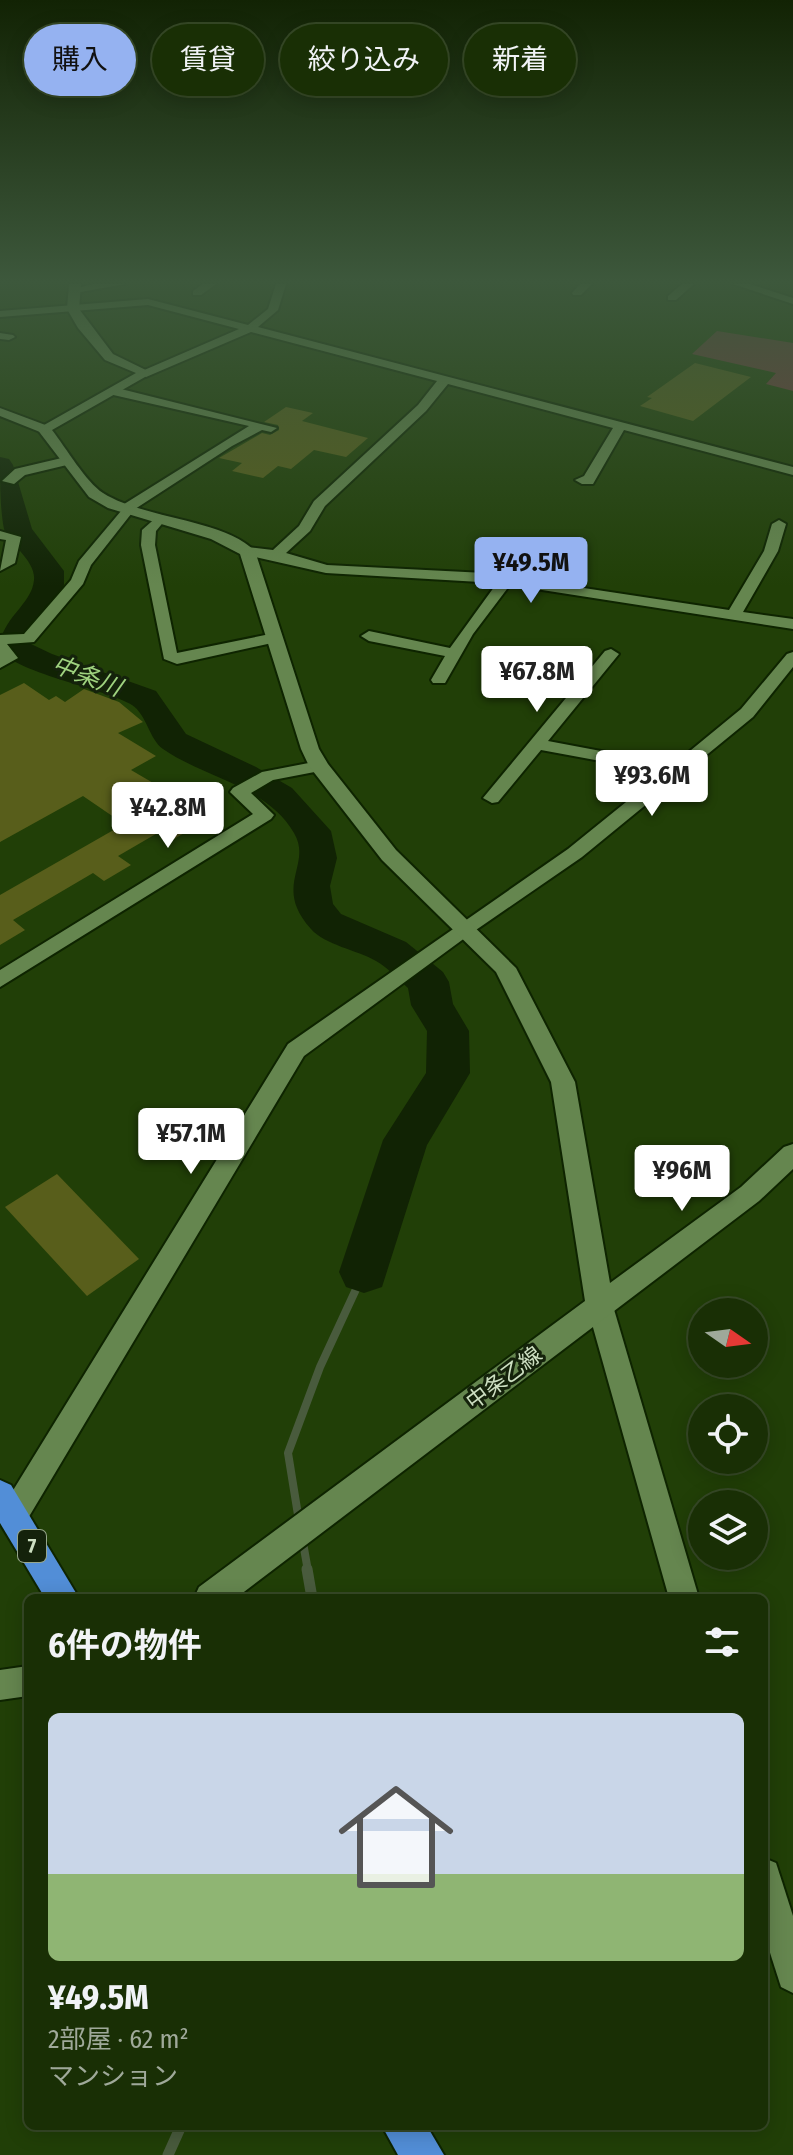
<!DOCTYPE html>
<html lang="ja">
<head>
<meta charset="utf-8">
<style>
	:root { --surface:#192f05; --page:#263b13; --text:#f1f3f6; --muted:#9fa99a; --line:#374a27; --accent:#95b2f1 }
	body { margin:0; font-family:"Fira Sans Condensed","Noto Sans JP",sans-serif; background:var(--page); color:var(--text); height:100vh; display:flex; flex-direction:column; font-size:30px; white-space:nowrap }
	* { box-sizing:border-box; margin:0 }
	p { font-size:26px; color:var(--muted) }
	.icon { flex:none; width:44px; height:44px; fill:none; stroke:currentColor; stroke-width:2; stroke-linecap:round; stroke-linejoin:round }
	.map { position:relative; flex:1; overflow:hidden }
	.side { position:absolute; left:24px; top:1594px; width:744px; height:536px; display:flex; flex-direction:column; background:var(--surface); border-radius:12px; box-shadow:0 4px 20px #0003,0 0 0 2px var(--line) }
	.side>* { flex:none }
	.banner { position:absolute; left:24px; top:24px; width:746px; height:72px; display:flex; gap:16px }
	.needle { width:52px; rotate:104deg }
	.tools { position:absolute; left:688px; top:1298px; display:grid; gap:16px }
	.tools a { display:grid; place-items:center; width:80px; height:80px; border-radius:50%; background:var(--surface); box-shadow:0 4px 20px #0003,0 0 0 2px var(--line); font-size:40px }
	.price { position:absolute; translate:-50% -68px; padding:0 18px; border-radius:8px; background:#fff; color:#222; font-size:26px; line-height:52px; filter:drop-shadow(0 2px 4px #0008) }
	.price::after { content:''; position:absolute; left:50%; top:48px; width:24px; height:18px; margin-left:-12px; background:inherit; clip-path:polygon(0 0,100% 0,50% 100%) }
	.price.selected { background:var(--accent); color:#111 }
	ul { padding:0; list-style:none }
	li { display:grid; align-content:center; gap:16px; height:424px; padding:0 24px }
	li span { display:grid; place-items:center; height:248px; border-radius:12px; color:#555 }
	li>.icon { margin-inline-start:auto }
	span .icon { width:144px; height:144px; fill:#fffc; stroke-width:1 }
	li b { font-size:34px }
	h2 { display:flex; justify-content:space-between; align-items:center; height:96px; padding:0 24px; font-size:34px }
	.tag { padding:0 28px; border-radius:36px; background:var(--surface); box-shadow:0 4px 20px #0003,0 0 0 2px var(--line); font-size:28px; line-height:72px }
	.tag.selected { background:var(--accent); color:#111 }
	.map>svg:first-child { display:block }
</style>
</head>
<body>
<div class="map">
<svg width="793" height="2155" viewBox="0 0 793 2155">
	<rect width="100%" height="100%" fill="#213f07"/>
	<polygon fill="#793941" points="717,331 793,343 793,391 766,384 776,373 692,354"/>
	<g fill="none" stroke-linecap="round" stroke-linejoin="round">
		<g stroke="#495b3d" stroke-width="8">
			<polyline points="299,1521 288,1453 320,1367 364,1272"/>
			<polyline points="302,1537 308,1571"/>
		</g>
		<g stroke="#495b3d" stroke-width="11">
			<polyline points="307,1569 312,1598"/>
			<polyline points="168,2155 181,2126"/>
		</g>
		<path fill="#112304" fill-rule="evenodd" d="M0,457L9,459L13,465L32,529L64,571V585L31,631V644L52,654L156,691L186,734L256,767L292,788L331,831L337,858L330,886L333,904L341,914L406,942L443,972L449,982L453,1004L469,1031L470,1073L427,1145L382,1287L364,1293L346,1287L339,1272L383,1140L426,1073L427,1031L411,1005L408,988C398,979 387,967 376,961C357,950 325,945 311,929C272,886 313,865 294,833C267,786 203,777 163,749C149,739 147,715 132,705C110,690 7,671 0,648C0,619 32,605 34,580C36,561 11,546 4,529C0,509 0,479 0,457Z"/>
	</g>
	<g fill="#585e1b">
		<polygon points="695,363 751,377 693,421 640,406 652,398 647,397"/>
		<polygon points="286,407 313,413 302,421 368,438 346,457 314,450 291,469 278,466 263,478 232,471 242,463 219,458 262,433 270,435 279,430 278,425 264,422"/>
		<polygon points="24,683 49,700 56,696 65,702 84,689 119,702 143,722 118,733 156,756 131,770 201,811 188,818 198,825 174,839 161,831 118,856 131,865 104,881 93,873 13,920 25,930 0,945 0,895 124,824 83,796 0,842 0,695"/>
		<polygon points="57,1174 139,1259 87,1296 5,1207"/>
	</g>
	<g fill="none" stroke-linecap="round" stroke-linejoin="round">
		<defs>
			<g id="street">
				<polygon points="93,284 125,284 75,293 70,290"/>
				<polygon points="203,284 216,284 201,295 193,295 193,291"/>
				<polygon points="276,284 286,284 278,310 258,327 793,467 793,475 624,430 593,484 582,484 575,480 584,476 613,428 448,384 426,411 325,506 310,531 286,553 327,565 485,573 729,610 764,551 772,524 779,520 786,524 778,551 743,612 793,619 793,629 510,585 473,634 445,683 433,683 431,680 445,656 369,641 361,636 369,631 450,648 497,583 326,573 242,554 240,551 247,547 273,550 299,526 314,501 418,405 437,381 251,332 146,377 140,373 142,371 239,329 148,305 0,317 0,311 148,299 248,325 268,309"/>
				<polygon points="580,284 592,284 581,295 573,295 572,293"/>
				<polygon points="682,284 694,284 676,300 668,300 668,296"/>
				<polygon points="733,284 750,284 793,298 793,304"/>
				<polygon points="0,333 13,335 15,337 9,340 0,339"/>
				<polygon points="113,387 277,428 271,432 262,430 232,446 135,509 91,565 83,584 34,642 7,644 18,658 0,668 0,635 24,634 71,580 79,561 121,511 121,506 249,426 109,394 107,391"/>
				<polygon points="0,408 48,426 50,429 40,432 0,416"/>
				<polygon points="66,457 71,458 71,464 25,475 14,484 2,481 15,469"/>
				<polygon points="159,515 166,519 156,531 155,545 177,653 275,633 281,635 281,641 177,664 164,659 141,545 142,530"/>
				<polygon points="0,531 21,537 15,563 0,571 6,540 0,539"/>
				<polygon points="611,649 619,654 548,741 638,758 668,769 741,709 787,654 793,652 793,667 753,717 582,857 473,932 304,1056 24,1525 14,1529 4,1525 0,1515 4,1505 288,1044 568,849 657,777 633,767 541,750 498,802 492,803 483,798 605,651"/>
				<polygon points="319,761 328,766 325,770 273,780 251,793 274,815 271,819 0,987 0,970 253,814 230,792 233,788 262,772"/>
				<polygon points="600,1295 609,1298 613,1306 699,1598 669,1598 587,1306 591,1298"/>
				<polygon points="28,1666 28,1696 0,1700 0,1670"/>
				<polygon points="764,1858 776,1863 793,1916 793,1993 781,1987 764,1934"/>
			</g>
			<path id="secondary" d="M69,284H81L79,309L113,354L152,373L52,430C66,448 86,482 103,493C144,519 223,519 255,551L319,749L328,764L396,850L516,968L575,1082L610,1283L741,1187L784,1147L793,1144V1169L759,1201L236,1598H194L199,1587L585,1301L551,1082L496,972L382,860L309,766L301,749L240,554L211,539L108,508L89,497L37,429L136,373L105,360L78,328L67,309Z"/>
			<g id="highway">
				<polygon points="0,1480 11,1485 79,1598 45,1598 0,1523"/>
				<polygon points="382,2126 427,2126 444,2155 398,2155"/>
			</g>
		</defs>
		<use href="#street" stroke="#0e2400" stroke-width="4"/>
		<use href="#secondary" stroke="#0e2400" stroke-width="4"/>
		<use href="#highway" stroke="#0e2400" stroke-width="4"/>
		<use href="#street" fill="#65864f" fill-rule="evenodd"/>
		<use href="#secondary" fill="#65864f" fill-rule="evenodd"/>
		<use href="#highway" fill="#528ed7" fill-rule="evenodd"/>
	</g>
	<linearGradient id="sky" x2="0" y2="1"><stop stop-color="#122304"/><stop offset="0.48" stop-color="#3d583c"/><stop offset="1" stop-color="#3d583c" stop-opacity="0"/></linearGradient>
	<rect width="793" height="586" fill="url(#sky)"/>
	<g text-anchor="middle" dominant-baseline="central" stroke-width="6" stroke-linejoin="round" paint-order="stroke">
		<rect fill="#14220b" stroke="#96a68b" stroke-width="2" x="18" y="1530" width="28" height="32" rx="6"/>
		<g font-size="20" font-weight="bold" fill="#cddfc2">
			<text x="32" y="1546">7</text>
		</g>
		<g font-size="22" fill="#cddfc2" stroke="#14220b">
			<text transform="translate(504 1378) rotate(-37)">中条乙線</text>
		</g>
		<g font-size="24" font-style="italic" fill="#9fd37f" stroke="#14220b">
			<text transform="translate(87 676) rotate(21)">中条川</text>
		</g>
	</g>
</svg>
<div class="tools">
<a><svg class="needle" viewBox="-14 -14 28 28"><path d="M0-13l5 13h-10z" fill="#e53935"/><path d="M0 13l5-13h-10z" fill="#9fa99a"/></svg></a>
<a><svg class="icon" aria-label="locate" viewBox="0 0 24 24"><circle cx="12" cy="12" r="6"/><path d="M12 2v4M12 18v4M2 12h4M18 12h4"/></svg></a>
<a><svg class="icon" aria-label="layers" viewBox="0 0 24 24"><path d="M12 4l9 5-9 5-9-5zM3 14l9 5 9-5"/></svg></a>
</div>
<b class="price selected" style="left:531px;top:605px">¥49.5M</b>
<b class="price" style="left:537px;top:714px">¥67.8M</b>
<b class="price" style="left:652px;top:818px">¥93.6M</b>
<b class="price" style="left:168px;top:850px">¥42.8M</b>
<b class="price" style="left:191px;top:1176px">¥57.1M</b>
<b class="price" style="left:682px;top:1213px">¥96M</b>
<div class="banner">
<a class="tag selected">購入</a>
<a class="tag">賃貸</a>
<a class="tag">絞り込み</a>
<a class="tag">新着</a>
</div>
<section class="side">
<h2>6件の物件<svg class="icon" aria-label="filters" viewBox="0 0 24 24"><path d="M4 7h16M4 17h16"/><circle cx="9" cy="7" r="2"/><circle cx="15" cy="17" r="2"/></svg></h2>
<ul>
<li><span style="background:linear-gradient(#c9d6e8 65%,#8fb573 0)"><svg class="icon" aria-label="home" viewBox="0 0 24 24"><path d="M3 11l9-7 9 7M6 9v11h12V9"/></svg></span><div><b>¥49.5M</b><p>2部屋 · 62 m²</p><p>マンション</p></div></li>
</ul>
</section>
</div>
</body>
</html>
